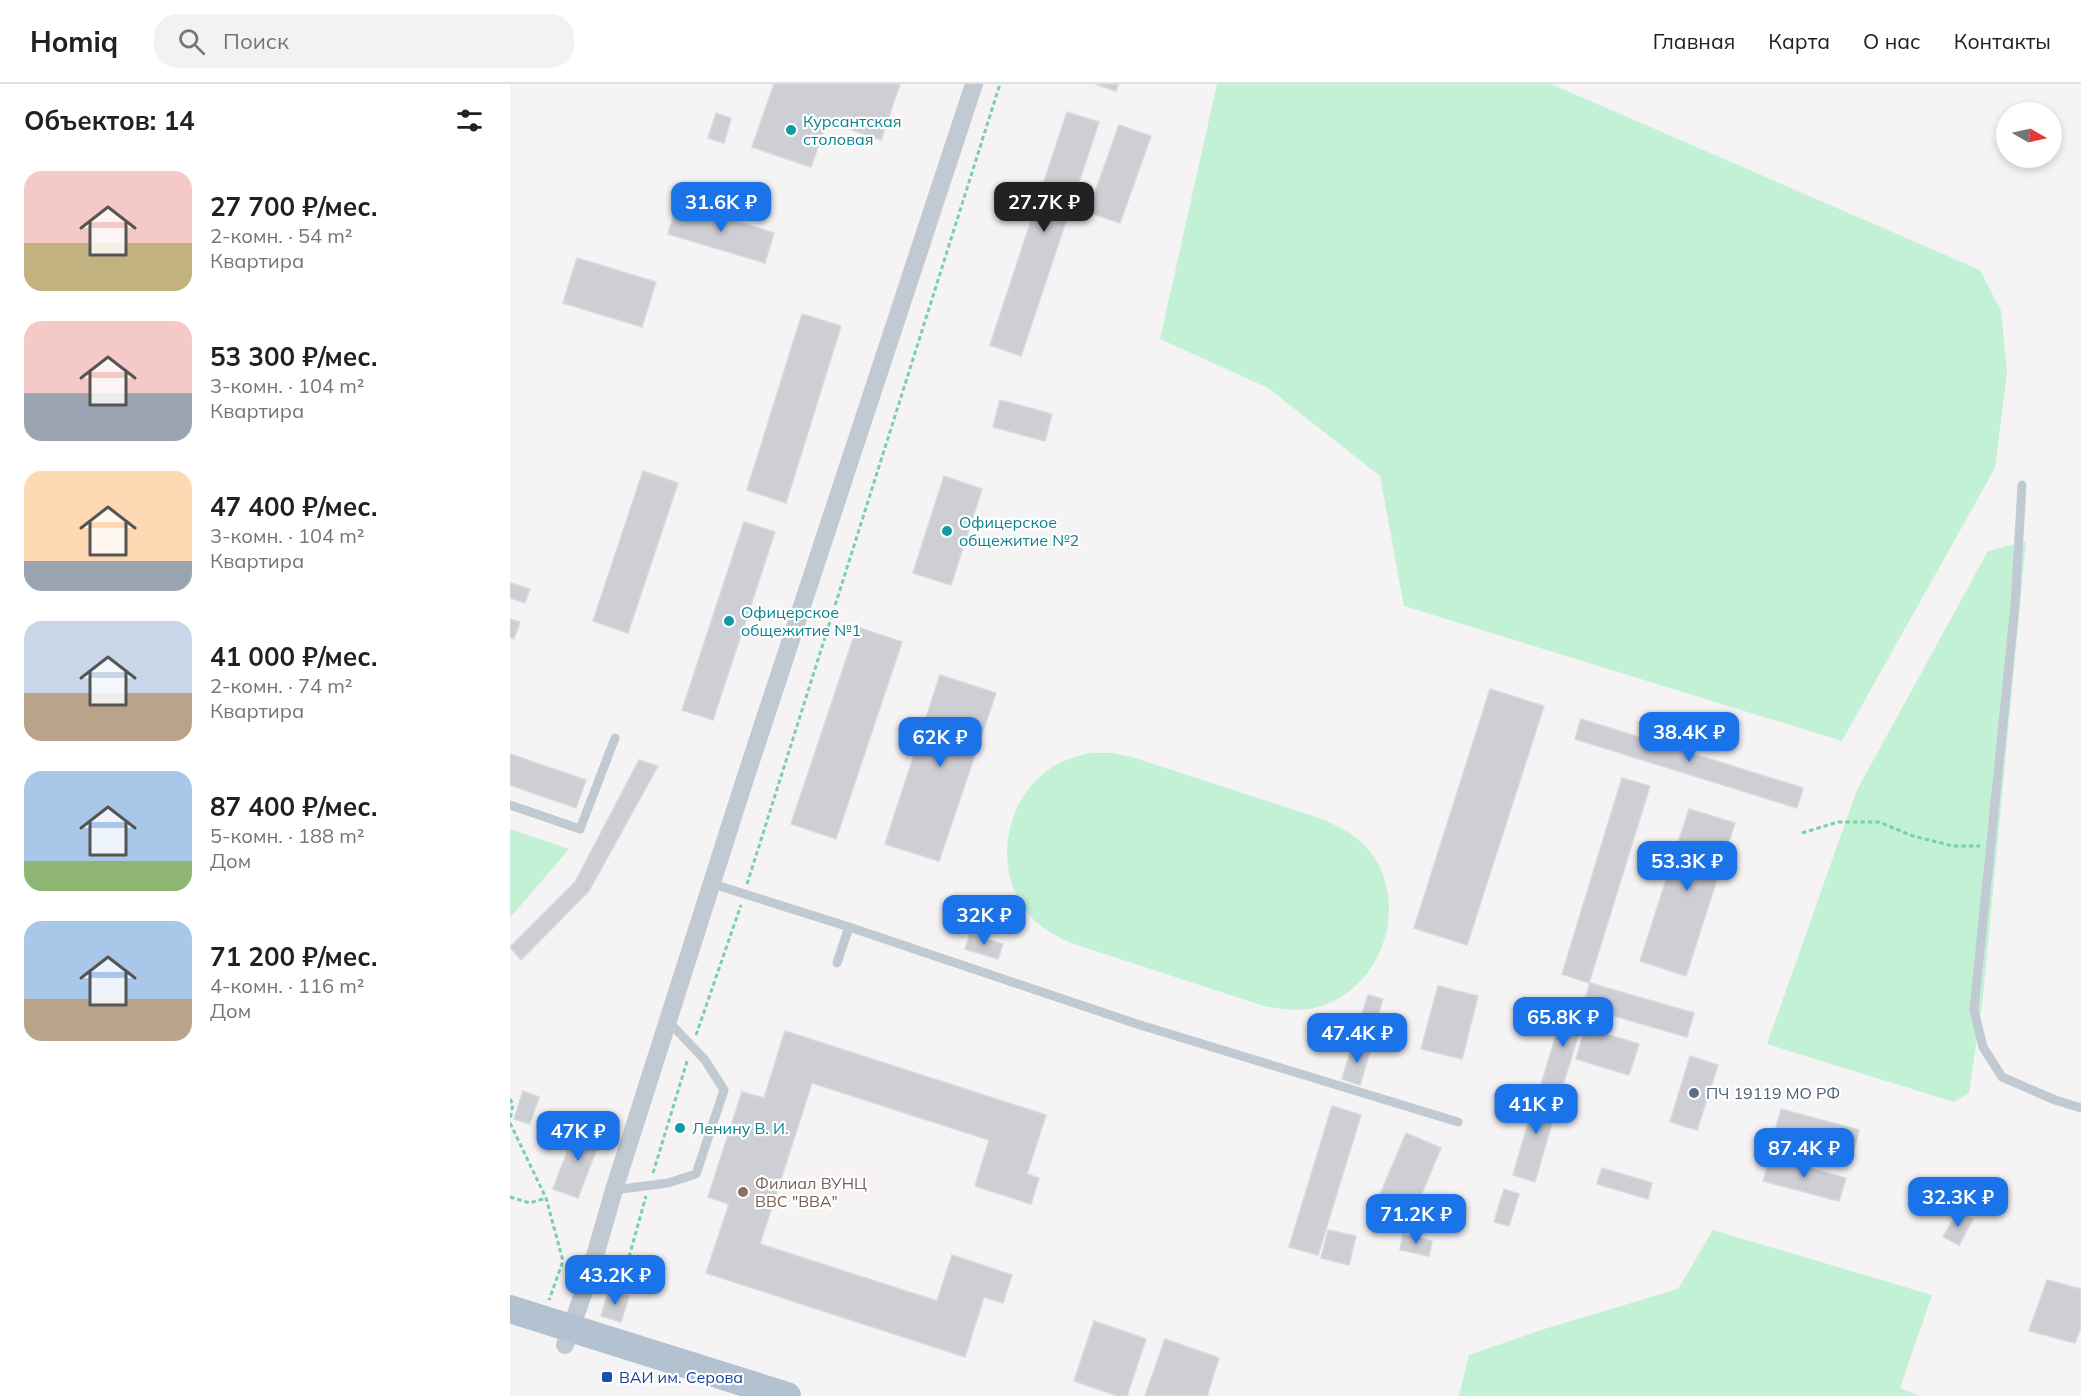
<!DOCTYPE html>
<html lang="ru">
<head>
<meta charset="utf-8">
<style>
	:root { --surface:#fff; --page:#f2f2f2; --text:#202124; --muted:#757577; --line:#e0e0e0; --accent:#1a73e8 }
	body { margin:0; font-family:Mulish,sans-serif; background:var(--page); color:var(--text); height:100vh; display:flex; flex-direction:column; font-size:22px; white-space:nowrap }
	* { box-sizing:border-box; margin:0 }
	p { font-size:20px; color:var(--muted) }
	.icon { flex:none; width:33px; height:33px; fill:none; stroke:currentColor; stroke-width:2; stroke-linecap:round; stroke-linejoin:round }
	.map { position:relative; flex:1; overflow:hidden }
	.panel { display:flex; flex-direction:column; background:var(--surface); width:510px }
	.panel>* { flex:none }
	.needle { width:39px; rotate:99deg }
	.fabs { position:absolute; left:1486px; top:18px; display:grid; gap:12px }
	.fabs a { display:grid; place-items:center; width:66px; height:66px; border-radius:50%; background:var(--surface); box-shadow:0 3px 9px #0003; font-size:30px }
	.price { position:absolute; translate:-50% -51px; padding:0 14px; border-radius:12px; background:var(--accent); color:#fff; font-size:20px; line-height:39px; filter:drop-shadow(0 2px 3px #0008) }
	.price::after { content:''; position:absolute; left:50%; top:36px; width:18px; height:14px; margin-left:-9px; background:inherit; clip-path:polygon(0 0,100% 0,50% 100%) }
	.price.current { background:#222; color:#fff }
	ul { padding:0; list-style:none }
	li { display:flex; align-items:center; gap:18px; height:150px; padding:0 24px }
	li span { display:grid; place-items:center; flex:none; width:168px; height:120px; border-radius:18px; color:#555 }
	li>.icon { margin-inline-start:auto }
	span .icon { width:72px; height:72px; fill:#fffc; stroke-width:1 }
	li b { font-size:26px }
	h2 { display:flex; justify-content:space-between; align-items:center; height:72px; padding:0 24px; font-size:26px }
	header { display:flex; align-items:center; gap:36px; box-sizing:border-box; height:84px; padding:0 30px; background:var(--surface); border-bottom:2px solid var(--line) }
	header strong { font-size:28px }
	nav { display:flex; gap:33px; margin-inline-start:auto; font-size:21px }
	.search { width:420px; height:54px; background:var(--page); display:flex; align-items:center; gap:15px; box-sizing:border-box; padding:0 21px; border-radius:24px; color:var(--muted); font-size:22px }
	main { display:flex; flex:1; min-height:0 }
	.map>svg:first-child { display:block }
</style>
</head>
<body>
<header>
<strong>Homiq</strong>
<div class="search"><svg class="icon" aria-label="search" viewBox="0 0 24 24"><circle cx="10" cy="10" r="6"/><path d="M15 15l6 6"/></svg>Поиск</div>
<nav><a>Главная</a><a>Карта</a><a>О нас</a><a>Контакты</a></nav>
</header>
<main>
<section class="panel">
<h2>Объектов: 14<svg class="icon" aria-label="filters" viewBox="0 0 24 24"><path d="M4 7h16M4 17h16"/><circle cx="9" cy="7" r="2"/><circle cx="15" cy="17" r="2"/></svg></h2>
<ul>
<li><span style="background:linear-gradient(#f6c9c9 60%,#c2b280 0)"><svg class="icon" aria-label="home" viewBox="0 0 24 24"><path d="M3 11l9-7 9 7M6 9v11h12V9"/></svg></span><div><b>27 700 ₽/мес.</b><p>2-комн. · 54 m²</p><p>Квартира</p></div></li>
<li><span style="background:linear-gradient(#f6c9c9 60%,#9aa5b1 0)"><svg class="icon" aria-label="home" viewBox="0 0 24 24"><path d="M3 11l9-7 9 7M6 9v11h12V9"/></svg></span><div><b>53 300 ₽/мес.</b><p>3-комн. · 104 m²</p><p>Квартира</p></div></li>
<li><span style="background:linear-gradient(#ffd9b3 75%,#9aa5b1 0)"><svg class="icon" aria-label="home" viewBox="0 0 24 24"><path d="M3 11l9-7 9 7M6 9v11h12V9"/></svg></span><div><b>47 400 ₽/мес.</b><p>3-комн. · 104 m²</p><p>Квартира</p></div></li>
<li><span style="background:linear-gradient(#c9d6e8 60%,#b9a48a 0)"><svg class="icon" aria-label="home" viewBox="0 0 24 24"><path d="M3 11l9-7 9 7M6 9v11h12V9"/></svg></span><div><b>41 000 ₽/мес.</b><p>2-комн. · 74 m²</p><p>Квартира</p></div></li>
<li><span style="background:linear-gradient(#a9c7e8 75%,#8fb573 0)"><svg class="icon" aria-label="home" viewBox="0 0 24 24"><path d="M3 11l9-7 9 7M6 9v11h12V9"/></svg></span><div><b>87 400 ₽/мес.</b><p>5-комн. · 188 m²</p><p>Дом</p></div></li>
<li><span style="background:linear-gradient(#a9c7e8 65%,#b9a48a 0)"><svg class="icon" aria-label="home" viewBox="0 0 24 24"><path d="M3 11l9-7 9 7M6 9v11h12V9"/></svg></span><div><b>71 200 ₽/мес.</b><p>4-комн. · 116 m²</p><p>Дом</p></div></li>
</ul>
</section>
<div class="map">
<svg width="1571" height="1312" viewBox="0 0 1571 1312">
	<rect width="100%" height="100%" fill="#f5f3f3"/>
	<g fill="#c3f1d5">
		<polygon points="707,0 1041,0 1470,186 1491,227 1497,288 1485,384 1332,657 894,522 870,392 758,304 650,255"/>
		<polygon points="1516,457 1473,913 1459,1009 1444,1018 1257,960 1347,706 1478,467"/>
		<path d="M580,669H601L622,673L815,736C827,742 839,747 850,757C902,804 880,895 817,920C796,929 775,926 754,922L561,859C548,853 536,847 525,837C481,795 491,717 541,684C553,676 566,672 580,669Z"/>
		<polygon points="0,745 59,765 0,834"/>
		<polygon points="1203,1146 1422,1211 1390,1304 1410,1312 949,1312 959,1271 1031,1246 1168,1205"/>
	</g>
	<g fill="#cdcfd5" stroke="#d7d9de" stroke-width="1.5">
		<polygon points="264,0 390,0 371,56 317,37 301,83 242,63"/>
		<polygon points="585,0 608,0 606,7"/>
		<polygon points="557,28 589,38 511,272 480,261"/>
		<polygon points="206,29 221,34 214,59 198,54"/>
		<polygon points="609,41 641,52 610,139 578,128"/>
		<polygon points="167,119 264,149 255,179 158,150"/>
		<polygon points="67,174 146,198 132,243 53,219"/>
		<polygon points="292,230 331,242 276,419 237,406"/>
		<polygon points="490,316 542,330 535,357 483,343"/>
		<polygon points="133,387 168,399 118,549 83,537"/>
		<polygon points="434,392 472,405 441,501 403,489"/>
		<polygon points="234,438 265,448 203,636 172,626"/>
		<polygon points="0,499 20,505 15,519 0,514"/>
		<polygon points="0,535 10,538 4,555 0,553"/>
		<polygon points="347,543 392,558 326,755 281,740"/>
		<polygon points="430,591 486,609 429,777 375,760"/>
		<polygon points="980,605 1034,622 957,861 904,844"/>
		<polygon points="1071,635 1293,704 1287,724 1065,655"/>
		<polygon points="0,670 76,696 66,724 0,701"/>
		<polygon points="129,676 148,682 79,807 11,876 0,863 65,798"/>
		<polygon points="1112,694 1140,702 1079,899 1052,890"/>
		<polygon points="1179,725 1225,739 1176,892 1130,877"/>
		<polygon points="460,850 493,860 488,875 455,865"/>
		<polygon points="1080,899 1184,929 1177,953 1073,923"/>
		<polygon points="928,902 968,912 952,975 911,965"/>
		<polygon points="858,911 873,915 866,938 851,933"/>
		<polygon points="1055,921 1076,927 1051,1007 1031,1001"/>
		<polygon points="1075,944 1129,960 1119,991 1066,975"/>
		<polygon points="275,947 536,1031 517,1090 529,1094 521,1120 465,1102 479,1056 302,999 250,1160 427,1217 442,1171 502,1191 493,1219 474,1213 455,1273 196,1189 219,1120 198,1113 232,1008 254,1014"/>
		<polygon points="843,959 861,964 850,1001 832,995"/>
		<polygon points="1180,972 1208,981 1187,1046 1160,1038"/>
		<polygon points="1028,1004 1050,1011 1025,1098 1003,1091"/>
		<polygon points="13,1007 29,1013 20,1040 4,1035"/>
		<polygon points="822,1022 851,1031 808,1171 779,1163"/>
		<polygon points="1271,1025 1349,1046 1342,1073 1264,1051"/>
		<polygon points="67,1042 92,1051 68,1114 43,1105"/>
		<polygon points="896,1049 931,1064 904,1128 869,1113"/>
		<polygon points="1260,1073 1336,1094 1329,1117 1253,1097"/>
		<polygon points="1092,1084 1142,1099 1138,1115 1087,1100"/>
		<polygon points="994,1105 1009,1110 999,1142 984,1138"/>
		<polygon points="1448,1127 1463,1135 1449,1161 1433,1153"/>
		<polygon points="818,1146 846,1152 839,1181 811,1174"/>
		<polygon points="893,1150 922,1157 919,1172 890,1166"/>
		<polygon points="1537,1196 1571,1205 1571,1243 1565,1259 1519,1247"/>
		<polygon points="99,1205 119,1212 111,1238 91,1232"/>
		<polygon points="584,1237 636,1255 617,1312 608,1312 564,1297"/>
		<polygon points="655,1255 709,1274 697,1312 635,1312"/>
	</g>
	<g fill="none" stroke-linecap="round" stroke-linejoin="round">
		<g stroke="#7ad0a6" stroke-width="3" stroke-dasharray="4.5 3" stroke-linecap="butt">
			<polyline points="1292,749 1328,738 1369,738 1403,752 1443,762 1470,762"/>
			<polyline points="237,800 490,0"/>
			<polyline points="186,951 231,821"/>
			<polyline points="0,1015 3,1020 0,1036"/>
			<polyline points="0,1039 36,1114 53,1177 39,1216"/>
			<polyline points="143,1089 178,974"/>
			<polyline points="0,1113 20,1119 36,1114"/>
			<polyline points="109,1209 136,1112"/>
		</g>
		<g stroke="#c1cad2" stroke-width="9">
			<polyline points="1512,401 1505,521 1464,926 1473,963 1492,993 1545,1016 1571,1024"/>
			<polyline points="0,721 70,745 105,654"/>
			<polyline points="203,800 339,843 627,940 948,1038"/>
			<polyline points="327,879 339,843"/>
			<polyline points="104,1106 158,1099 186,1090 214,1006 195,976 158,937"/>
		</g>
		<polyline stroke="#c1cad2" stroke-width="18" points="55,1261 78,1196 104,1106 235,695 464,0"/>
		<polyline stroke="#b3c2d1" stroke-width="28" points="0,1225 277,1312"/>
	</g>
	<g fill="#0f9aa8" stroke="#fff" stroke-width="2">
		<circle cx="281" cy="46" r="6"/>
		<circle cx="437" cy="447" r="6"/>
		<circle cx="219" cy="537" r="6"/>
		<circle cx="170" cy="1044" r="6"/>
	</g>
	<circle fill="#5c6f8a" stroke="#fff" stroke-width="2" cx="1184" cy="1009" r="6"/>
	<circle fill="#8d6e63" stroke="#fff" stroke-width="2" cx="233" cy="1108" r="6"/>
	<rect fill="#1a4fb4" stroke="#fff" stroke-width="2" x="91" y="1287" width="12" height="12" rx="3"/>
	<g text-anchor="middle" dominant-baseline="central" stroke-width="4.5" stroke-linejoin="round" paint-order="stroke">
		<g font-size="16" fill="#0d838f" stroke="#fff" text-anchor="start">
			<text x="293" y="37">Курсантская<tspan x="293" dy="18">столовая</tspan></text>
			<text x="449" y="438">Офицерское<tspan x="449" dy="18">общежитие №2</tspan></text>
			<text x="231" y="528">Офицерское<tspan x="231" dy="18">общежитие №1</tspan></text>
			<text x="182" y="1044">Ленину В. И.</text>
		</g>
		<g font-size="16" fill="#4e5e75" stroke="#fff" text-anchor="start">
			<text x="1196" y="1009">ПЧ 19119 МО РФ</text>
		</g>
		<g font-size="16" fill="#785e54" stroke="#fff" text-anchor="start">
			<text x="245" y="1099">Филиал ВУНЦ<tspan x="245" dy="18">ВВС "ВВА"</tspan></text>
		</g>
		<g font-size="16" fill="#164399" stroke="#fff" text-anchor="start">
			<text x="109" y="1293">ВАИ им. Серова</text>
		</g>
	</g>
</svg>
<div class="fabs">
<a><svg class="needle" viewBox="-14 -14 28 28"><path d="M0-13l5 13h-10z" fill="#e53935"/><path d="M0 13l5-13h-10z" fill="#757577"/></svg></a>
</div>
<b class="price" style="left:211px;top:149px">31.6K ₽</b>
<b class="price current" style="left:534px;top:149px">27.7K ₽</b>
<b class="price" style="left:1179px;top:679px">38.4K ₽</b>
<b class="price" style="left:430px;top:684px">62K ₽</b>
<b class="price" style="left:1177px;top:808px">53.3K ₽</b>
<b class="price" style="left:474px;top:862px">32K ₽</b>
<b class="price" style="left:1053px;top:964px">65.8K ₽</b>
<b class="price" style="left:847px;top:980px">47.4K ₽</b>
<b class="price" style="left:1026px;top:1051px">41K ₽</b>
<b class="price" style="left:68px;top:1078px">47K ₽</b>
<b class="price" style="left:1294px;top:1095px">87.4K ₽</b>
<b class="price" style="left:1448px;top:1144px">32.3K ₽</b>
<b class="price" style="left:906px;top:1161px">71.2K ₽</b>
<b class="price" style="left:105px;top:1222px">43.2K ₽</b>
</div>
</main>
</body>
</html>
